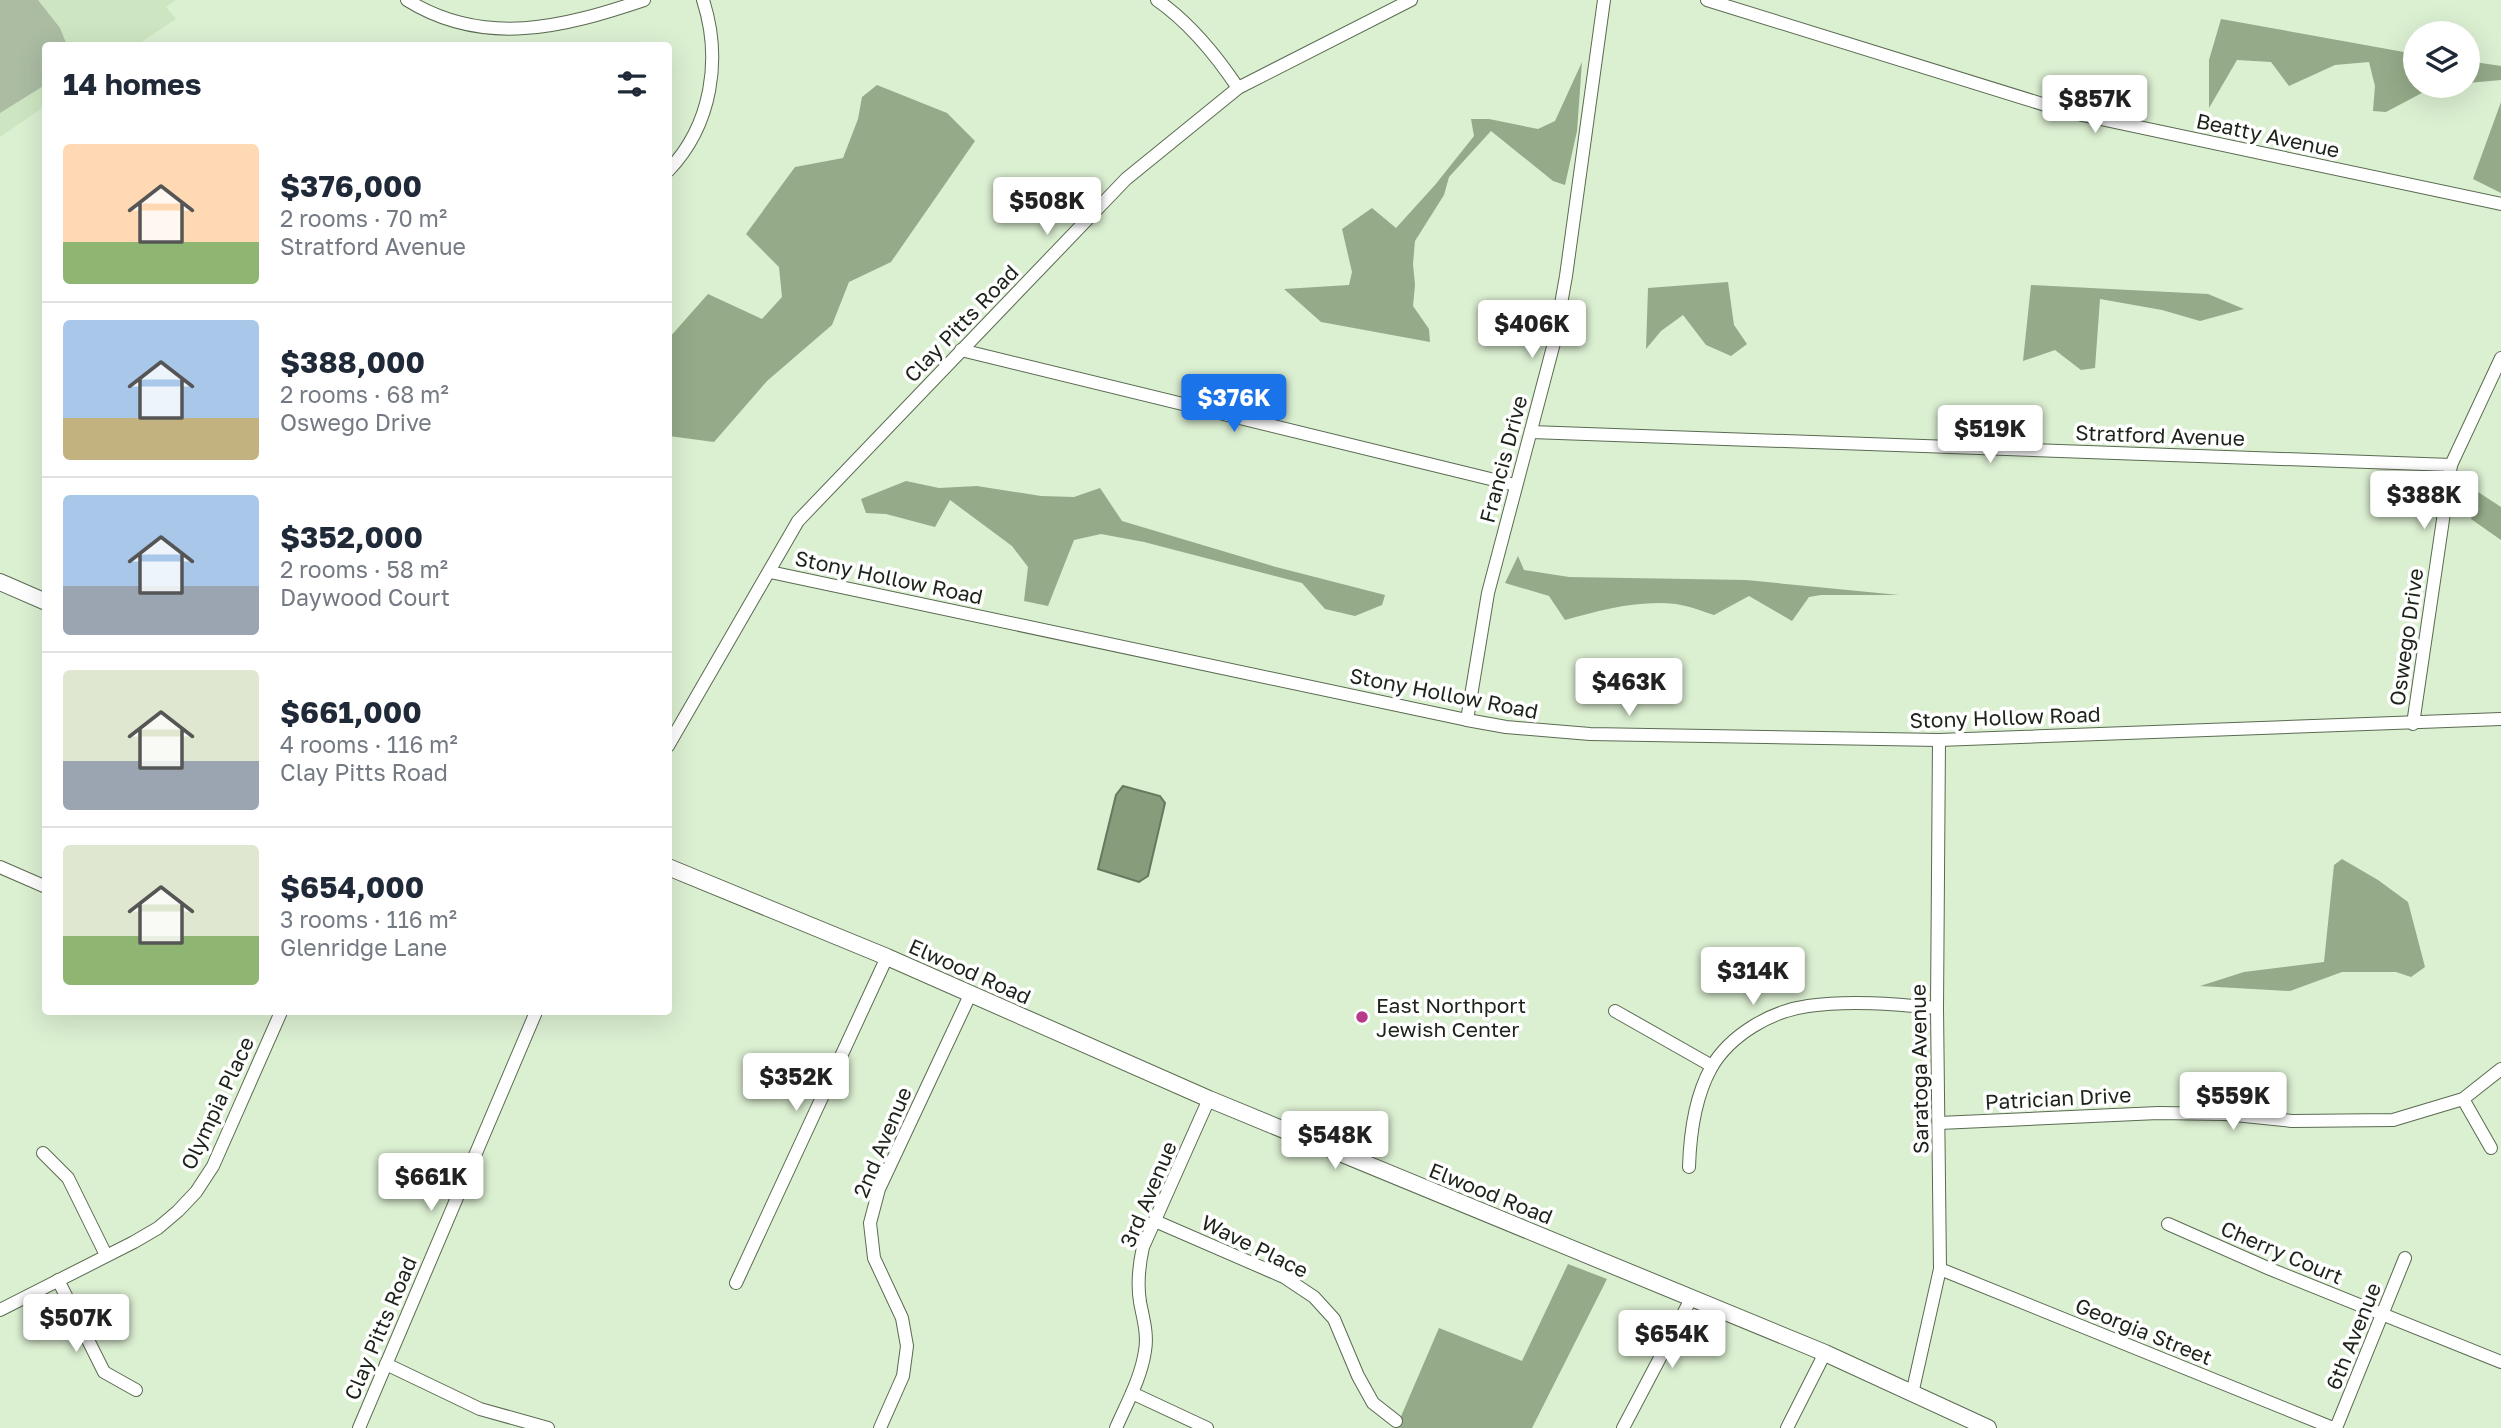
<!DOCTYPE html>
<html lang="en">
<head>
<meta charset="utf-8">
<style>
	:root { --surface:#fff; --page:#f6f6f7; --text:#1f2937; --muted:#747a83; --line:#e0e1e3; --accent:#1a73e8 }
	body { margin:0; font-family:"Golos Text",sans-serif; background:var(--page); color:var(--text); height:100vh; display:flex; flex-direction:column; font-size:26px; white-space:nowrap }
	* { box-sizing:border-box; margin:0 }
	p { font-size:23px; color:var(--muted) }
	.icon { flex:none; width:38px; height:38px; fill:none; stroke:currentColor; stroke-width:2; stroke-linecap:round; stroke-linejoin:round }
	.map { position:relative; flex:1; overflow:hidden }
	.details { position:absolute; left:42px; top:42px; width:630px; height:973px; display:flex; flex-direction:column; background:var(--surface); border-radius:7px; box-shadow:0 7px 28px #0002 }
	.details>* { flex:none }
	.controls { position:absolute; left:2403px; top:21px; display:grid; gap:14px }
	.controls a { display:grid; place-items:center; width:77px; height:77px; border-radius:50%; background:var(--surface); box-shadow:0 7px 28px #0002; font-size:35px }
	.price { position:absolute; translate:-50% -60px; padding:0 16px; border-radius:7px; background:#fff; color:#222; font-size:23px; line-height:46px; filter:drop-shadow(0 2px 4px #0008) }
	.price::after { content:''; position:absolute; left:50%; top:42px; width:21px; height:16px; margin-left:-10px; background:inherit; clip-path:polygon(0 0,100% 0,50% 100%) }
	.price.active { background:var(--accent); color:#fff }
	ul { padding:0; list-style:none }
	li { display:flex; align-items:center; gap:21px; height:175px; padding:0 21px }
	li+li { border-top:2px solid var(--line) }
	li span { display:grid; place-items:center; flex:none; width:196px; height:140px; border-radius:7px; color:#555 }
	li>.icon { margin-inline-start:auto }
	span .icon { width:84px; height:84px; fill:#fffc; stroke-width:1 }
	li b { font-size:30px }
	h2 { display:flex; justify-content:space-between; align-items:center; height:84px; padding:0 21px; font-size:30px }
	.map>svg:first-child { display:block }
</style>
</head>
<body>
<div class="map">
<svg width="2501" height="1428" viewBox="0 0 2501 1428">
	<rect width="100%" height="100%" fill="#dbefd1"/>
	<polygon fill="#cde6c1" points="0,0 175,0 166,7 176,19 137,45 46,46 45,106 0,137"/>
	<polygon fill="#abbca3" points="0,0 38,0 60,28 67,45 46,46 45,85 0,113"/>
	<g fill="#94aa88">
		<polygon points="2221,19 2415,54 2415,86 2435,86 2386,112 2373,111 2375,86 2369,62 2335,65 2289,86 2271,62 2237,60 2209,108 2209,60"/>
		<polygon points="2468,61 2501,66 2501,80 2468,83"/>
		<polygon points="1582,62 1577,131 1565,185 1553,181 1491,131 1449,177 1444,195 1415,241 1413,264 1415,285 1413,306 1429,329 1430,342 1321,322 1284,289 1349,285 1352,272 1342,229 1372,208 1396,228 1435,185 1474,136 1471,119 1489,119 1538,129 1555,121"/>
		<polygon points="877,85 947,113 975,141 891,262 849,282 832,325 767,381 714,442 669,436 669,338 708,294 762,319 782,297 779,267 746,234 795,167 843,158 858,119 862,97"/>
		<polygon points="2501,102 2501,193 2473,179"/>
		<polygon points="1728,282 1734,325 1747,344 1731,356 1706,345 1683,315 1661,331 1646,349 1648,288"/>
		<polygon points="2031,285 2208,294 2244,309 2200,321 2162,310 2100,299 2095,368 2081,370 2055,350 2023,361"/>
		<polygon points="906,481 939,488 977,486 1041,496 1074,497 1100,488 1122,521 1276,567 1385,595 1382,605 1355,616 1325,609 1302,583 1144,542 1101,534 1074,540 1048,606 1024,601 1028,567 1012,546 950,500 935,527 886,514 866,513 861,499"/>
		<polygon points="2478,492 2501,507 2501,540 2471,519"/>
		<path d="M1518,556L1524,570L1569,577L1746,580L1899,595H1821L1809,597L1792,621L1749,596L1714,615C1702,611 1689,606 1676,604C1638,600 1602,610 1565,620L1549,596L1505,583Z"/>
		<polygon points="2342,859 2378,880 2408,902 2425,967 2411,977 2396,972 2342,972 2290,991 2200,986 2244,972 2324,962 2334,865"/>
		<polygon points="1568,1264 1607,1279 1532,1428 1396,1428 1439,1328 1522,1361"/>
	</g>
	<polygon fill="#869c7b" stroke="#66785d" stroke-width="2" points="1123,786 1160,796 1165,803 1148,876 1139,882 1098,869 1116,795"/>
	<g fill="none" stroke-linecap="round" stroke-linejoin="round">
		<defs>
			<g id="minor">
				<path d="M407,0C484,48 564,27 644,0"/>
				<path d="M1157,0C1190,23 1216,55 1238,88"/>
				<polyline points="1707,0 2068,112 2501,204"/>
				<path d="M668,171C712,125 722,59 703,0"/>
				<polyline points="961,350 1515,485"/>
				<polyline points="1531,432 2451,465"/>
				<polyline points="770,572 1467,720 1506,727 1590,734 1939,740 2501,719"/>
				<polyline points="1467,720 1488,593 1554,343 1566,276 1604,0"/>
				<polyline points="2413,724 2451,465 2501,358"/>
				<polyline points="668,746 798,521 1126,179 1238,88 1411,0"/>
				<polyline points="0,867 46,887"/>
				<polyline points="1615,1011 1712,1066"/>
				<polyline points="2463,1099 2491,1148"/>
				<polyline points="1939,1123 2158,1113 2225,1114 2292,1121 2393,1120 2463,1099 2501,1069"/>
				<polyline points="43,1153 68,1178 106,1255"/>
				<path d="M1689,1167C1690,1134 1695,1097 1711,1068C1730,1035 1771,1011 1808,1006C1850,1000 1894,1004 1937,1008"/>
				<polyline points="1155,1221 1284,1277 1314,1297 1334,1319 1358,1376 1373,1403 1396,1421"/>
				<polyline points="2168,1224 2270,1269 2501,1362"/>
				<polyline points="1940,1269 2333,1428"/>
				<polyline points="58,1280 104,1372 136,1390"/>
				<polyline points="736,1283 887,957"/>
				<polyline points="0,1310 134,1242 158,1228 178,1211 196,1192 213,1166 281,1012"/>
				<polyline points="386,1364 480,1409 548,1428"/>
				<polyline points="1132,1393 1207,1428"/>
				<polyline points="1912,1394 1940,1269 1937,1008 1939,740"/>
				<polyline points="359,1428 536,1012"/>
				<polyline points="880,1428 903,1376 907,1346 902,1318 874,1258 870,1223 879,1189 970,995"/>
				<path d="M1116,1428C1127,1403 1141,1378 1145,1351C1148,1334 1143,1318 1140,1302C1137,1283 1139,1265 1143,1247L1209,1099"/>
				<polyline points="1623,1428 1692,1297"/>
				<polyline points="1787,1428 1825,1353"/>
				<polyline points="2336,1428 2405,1258"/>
			</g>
			<g id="major">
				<polyline points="0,582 46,602"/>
				<polyline points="668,867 887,957 1209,1099 1825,1353 1988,1428"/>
			</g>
		</defs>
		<use href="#minor" stroke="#5a6b51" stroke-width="14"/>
		<use href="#major" stroke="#5a6b51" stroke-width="18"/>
		<use href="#minor" stroke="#fff" stroke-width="12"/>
		<use href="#major" stroke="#fff" stroke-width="16"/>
	</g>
	<circle fill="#b73b8a" stroke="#fff" stroke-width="2.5" cx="1362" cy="1017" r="7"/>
	<g text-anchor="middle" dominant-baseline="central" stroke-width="7" stroke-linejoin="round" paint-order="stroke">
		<g font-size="21" fill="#1c2318" stroke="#fff">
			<text transform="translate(2268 135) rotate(12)">Beatty Avenue</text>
			<text transform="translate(961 323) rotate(-46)">Clay Pitts Road</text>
			<text transform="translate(2160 435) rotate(2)">Stratford Avenue</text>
			<text transform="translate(1503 459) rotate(-75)">Francis Drive</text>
			<text transform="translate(889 577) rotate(12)">Stony Hollow Road</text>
			<text transform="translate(2406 637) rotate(-82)">Oswego Drive</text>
			<text transform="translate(1444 693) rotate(11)">Stony Hollow Road</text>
			<text transform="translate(2005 717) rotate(-2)">Stony Hollow Road</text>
			<text transform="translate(970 971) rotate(24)">Elwood Road</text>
			<text transform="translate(1919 1069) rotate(-91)">Saratoga Avenue</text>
			<text transform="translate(2058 1098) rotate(-3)">Patrician Drive</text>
			<text transform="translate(217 1103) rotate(-65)">Olympia Place</text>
			<text transform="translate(882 1142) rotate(-67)">2nd Avenue</text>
			<text transform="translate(1491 1193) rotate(22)">Elwood Road</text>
			<text transform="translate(1148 1194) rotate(-67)">3rd Avenue</text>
			<text transform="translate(1255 1246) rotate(26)">Wave Place</text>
			<text transform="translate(2282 1252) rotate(23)">Cherry Court</text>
			<text transform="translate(380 1328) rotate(-67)">Clay Pitts Road</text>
			<text transform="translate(2144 1331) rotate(22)">Georgia Street</text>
			<text transform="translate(2353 1336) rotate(-68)">6th Avenue</text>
		</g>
		<g font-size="21" fill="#1c2318" stroke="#fff" text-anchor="start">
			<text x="1376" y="1005">East Northport<tspan x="1376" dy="24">Jewish Center</tspan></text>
		</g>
	</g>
</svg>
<div class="controls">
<a><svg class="icon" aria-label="layers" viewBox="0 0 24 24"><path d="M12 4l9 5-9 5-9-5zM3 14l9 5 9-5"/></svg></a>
</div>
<b class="price" style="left:2095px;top:135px">$857K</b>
<b class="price" style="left:1047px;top:237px">$508K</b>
<b class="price" style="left:1532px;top:360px">$406K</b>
<b class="price active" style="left:1234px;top:434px">$376K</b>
<b class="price" style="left:1990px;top:465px">$519K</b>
<b class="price" style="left:2424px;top:531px">$388K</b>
<b class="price" style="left:1629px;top:718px">$463K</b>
<b class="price" style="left:1753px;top:1007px">$314K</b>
<b class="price" style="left:796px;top:1113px">$352K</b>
<b class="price" style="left:2233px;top:1132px">$559K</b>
<b class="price" style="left:1335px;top:1171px">$548K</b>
<b class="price" style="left:431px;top:1213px">$661K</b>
<b class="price" style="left:76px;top:1354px">$507K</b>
<b class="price" style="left:1672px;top:1370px">$654K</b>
<section class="details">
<h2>14 homes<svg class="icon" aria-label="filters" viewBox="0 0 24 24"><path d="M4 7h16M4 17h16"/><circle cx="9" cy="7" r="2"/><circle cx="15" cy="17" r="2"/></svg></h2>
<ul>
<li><span style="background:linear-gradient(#ffd9b3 70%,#8fb573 0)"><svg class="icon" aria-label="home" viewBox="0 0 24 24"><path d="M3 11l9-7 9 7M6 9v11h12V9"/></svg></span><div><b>$376,000</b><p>2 rooms · 70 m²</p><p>Stratford Avenue</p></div></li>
<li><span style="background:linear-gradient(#a9c7e8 70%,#c2b280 0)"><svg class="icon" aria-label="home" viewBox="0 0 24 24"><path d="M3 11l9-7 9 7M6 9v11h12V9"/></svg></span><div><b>$388,000</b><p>2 rooms · 68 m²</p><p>Oswego Drive</p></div></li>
<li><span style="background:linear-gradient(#a9c7e8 65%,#9aa5b1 0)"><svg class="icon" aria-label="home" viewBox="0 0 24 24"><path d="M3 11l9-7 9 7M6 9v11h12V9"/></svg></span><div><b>$352,000</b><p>2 rooms · 58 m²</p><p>Daywood Court</p></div></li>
<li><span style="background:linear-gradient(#dfe7d0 65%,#9aa5b1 0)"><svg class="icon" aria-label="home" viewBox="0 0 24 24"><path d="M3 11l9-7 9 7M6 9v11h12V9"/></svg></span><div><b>$661,000</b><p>4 rooms · 116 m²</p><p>Clay Pitts Road</p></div></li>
<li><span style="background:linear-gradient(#dfe7d0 65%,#8fb573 0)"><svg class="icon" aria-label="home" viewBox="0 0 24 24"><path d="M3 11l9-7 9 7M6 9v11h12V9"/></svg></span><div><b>$654,000</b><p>3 rooms · 116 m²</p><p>Glenridge Lane</p></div></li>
</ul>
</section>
</div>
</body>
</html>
